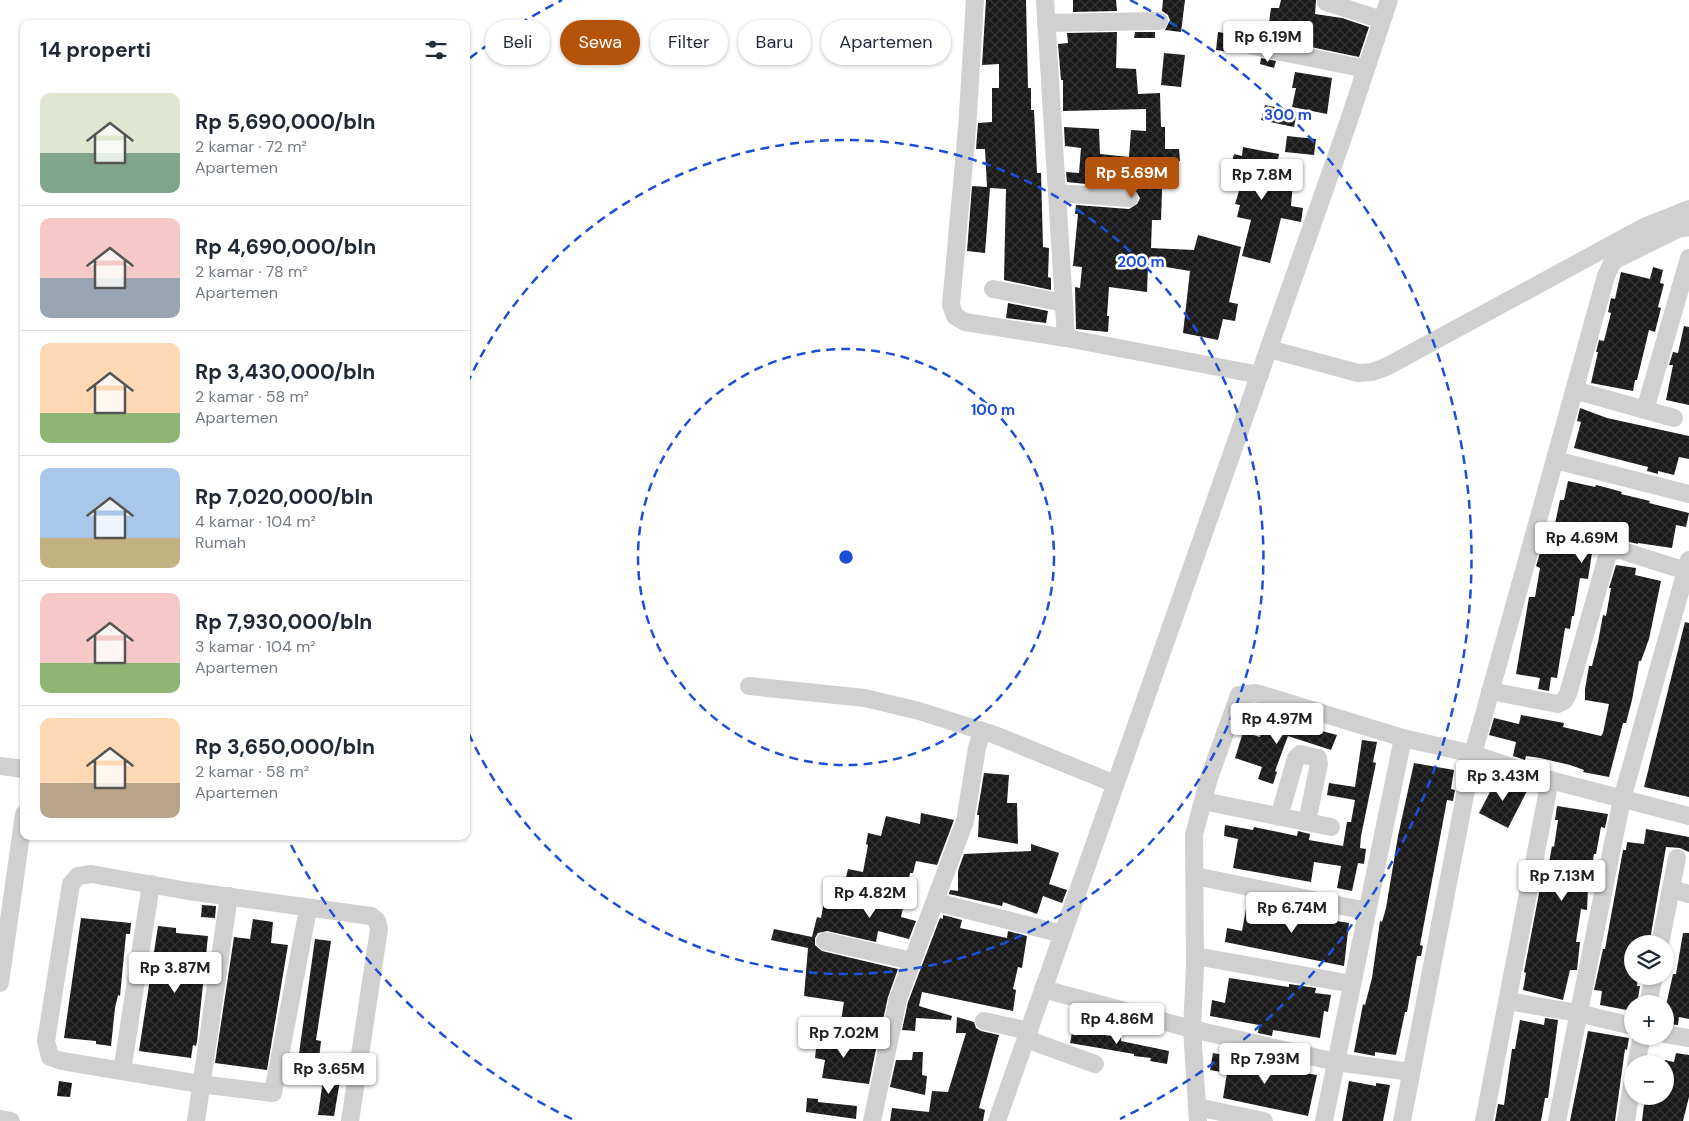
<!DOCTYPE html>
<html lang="id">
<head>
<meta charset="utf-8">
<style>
	:root { --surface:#fff; --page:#f6f6f7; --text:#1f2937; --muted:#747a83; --line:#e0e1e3; --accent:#b45309 }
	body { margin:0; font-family:"DM Sans",sans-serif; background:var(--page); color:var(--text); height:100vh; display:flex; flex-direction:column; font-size:19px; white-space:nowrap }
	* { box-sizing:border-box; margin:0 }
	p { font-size:16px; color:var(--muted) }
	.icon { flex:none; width:28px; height:28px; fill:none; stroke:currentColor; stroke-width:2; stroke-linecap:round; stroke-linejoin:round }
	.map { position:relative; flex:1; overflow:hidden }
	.drawer { position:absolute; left:20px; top:20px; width:450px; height:820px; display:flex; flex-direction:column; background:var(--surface); border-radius:10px; box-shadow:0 1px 4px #0004 }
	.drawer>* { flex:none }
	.banner { position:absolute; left:485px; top:20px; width:475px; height:45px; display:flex; gap:10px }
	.controls { position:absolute; left:1624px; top:935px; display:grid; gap:10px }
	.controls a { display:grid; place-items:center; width:50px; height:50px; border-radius:50%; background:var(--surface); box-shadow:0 1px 4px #0004; font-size:25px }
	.price { position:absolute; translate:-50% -42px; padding:0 11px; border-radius:5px; background:#fff; color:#222; font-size:16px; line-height:32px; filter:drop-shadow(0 1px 2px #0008) }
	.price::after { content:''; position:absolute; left:50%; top:30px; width:15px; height:11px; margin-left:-8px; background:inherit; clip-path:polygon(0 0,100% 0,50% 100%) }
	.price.active { background:var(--accent); color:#fff }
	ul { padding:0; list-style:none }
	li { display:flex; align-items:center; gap:15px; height:125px; padding:0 20px }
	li+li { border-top:1px solid var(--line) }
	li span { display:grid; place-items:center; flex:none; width:140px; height:100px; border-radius:10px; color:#555 }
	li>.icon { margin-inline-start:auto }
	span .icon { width:60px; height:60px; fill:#fffc; stroke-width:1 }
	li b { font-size:21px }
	h2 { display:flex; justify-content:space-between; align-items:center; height:60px; padding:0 20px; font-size:21px }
	.tag { padding:0 18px; border-radius:22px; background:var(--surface); box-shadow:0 1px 4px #0004; font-size:18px; line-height:45px }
	.tag.active { background:var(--accent); color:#fff }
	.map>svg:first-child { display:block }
</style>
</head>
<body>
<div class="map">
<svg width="1689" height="1121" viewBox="0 0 1689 1121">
	<defs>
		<pattern id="building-cross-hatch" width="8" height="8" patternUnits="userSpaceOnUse" patternTransform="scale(1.25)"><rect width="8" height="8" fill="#1a1a1a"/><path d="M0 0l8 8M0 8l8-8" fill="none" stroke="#333"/></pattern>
	</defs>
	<rect width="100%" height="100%" fill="#fff"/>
	<g fill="url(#building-cross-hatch)">
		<polygon points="986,0 1026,0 1028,88 1031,88 1031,110 1034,110 1037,173 1041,173 1043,247 1049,248 1048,277 1051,278 1051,290 1004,280 1006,189 990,188 985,253 967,251 972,186 987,187 985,149 976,149 978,123 992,122 992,88 999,88 999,64 982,65"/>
		<polygon points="1073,0 1116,0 1117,11 1073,12"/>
		<polygon points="1163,0 1185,0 1181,32 1165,30 1170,20 1168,15 1162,11"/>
		<polygon points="1281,0 1316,0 1315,14 1342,18 1369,27 1359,57 1267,38 1271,8 1279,8"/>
		<polygon points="1117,32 1116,68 1136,69 1138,94 1160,93 1161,127 1165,127 1165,149 1179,149 1180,161 1163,162 1161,220 1152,220 1151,248 1194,250 1198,235 1241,247 1229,302 1238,304 1235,321 1223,319 1218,340 1183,333 1190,271 1154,265 1148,265 1147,292 1109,287 1107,316 1109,316 1108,332 1076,329 1075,287 1080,288 1082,267 1073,266 1078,214 1075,214 1076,205 1129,209 1137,204 1140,198 1135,190 1127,187 1128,175 1105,172 1104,186 1067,182 1066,172 1079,173 1081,148 1065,146 1064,127 1099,129 1100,154 1129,157 1131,130 1146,131 1146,109 1063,111 1063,80 1061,80 1058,44 1068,43 1067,33"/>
		<polygon points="1135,32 1155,32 1155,38 1134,38"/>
		<polygon points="1218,32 1231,34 1228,52 1216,50"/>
		<polygon points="1164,53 1185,55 1181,87 1161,85"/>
		<polygon points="1261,58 1276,61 1274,68 1260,64"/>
		<polygon points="1295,72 1332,78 1327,114 1292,107 1296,88 1292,88"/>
		<polygon points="1265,105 1297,112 1294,127 1261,120"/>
		<polygon points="1287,136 1316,139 1314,155 1285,152"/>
		<polygon points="1243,147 1279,154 1274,181 1293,182 1291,206 1303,208 1301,222 1281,218 1270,263 1242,256 1251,220 1237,217 1240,205 1235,204 1240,188 1235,187 1238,168 1231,167 1234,154 1242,156"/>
		<polygon points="1653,267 1663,270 1660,283 1664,284 1658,307 1661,308 1655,332 1649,330 1637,380 1635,380 1633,391 1591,383 1598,352 1596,352 1599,340 1604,341 1611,313 1608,312 1611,298 1615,299 1621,272 1650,279"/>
		<polygon points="1008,303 1048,311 1046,323 1006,318"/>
		<polygon points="1684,326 1689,327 1689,405 1666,400 1673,365 1669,365 1673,352 1678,353"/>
		<polygon points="1580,408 1607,418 1689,436 1689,459 1679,457 1674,475 1658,471 1658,474 1647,471 1648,467 1574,448 1581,422 1577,421"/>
		<polygon points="1568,481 1595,487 1596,485 1608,488 1622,492 1621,494 1650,501 1649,503 1689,513 1686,527 1676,525 1672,548 1638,543 1638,544 1599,535 1597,547 1593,546 1588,579 1580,578 1574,616 1572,616 1570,629 1565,628 1557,678 1551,677 1549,691 1538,689 1540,678 1516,674 1529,597 1535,597 1540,568 1536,566 1540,553 1546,554 1548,543 1551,543 1560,500 1564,500"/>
		<polygon points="1616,565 1636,568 1635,575 1661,581 1649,639 1641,661 1639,661 1632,700 1626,723 1623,723 1609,777 1583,772 1584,770 1570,765 1540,758 1526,756 1525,760 1513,756 1516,742 1489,735 1494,718 1519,724 1521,715 1564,723 1563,727 1601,736 1603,733 1609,704 1585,700 1585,689 1589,666 1592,666 1598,642 1603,615 1606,616 1611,588 1609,588"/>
		<polygon points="1685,622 1689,623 1689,797 1644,787"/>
		<polygon points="1265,716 1337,735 1331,750 1288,736 1275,771 1277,772 1273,784 1258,779 1262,767 1235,758 1243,732 1260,737"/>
		<polygon points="1362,740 1377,742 1373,762 1376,763 1361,836 1360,848 1366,849 1364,864 1358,863 1352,891 1337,888 1341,866 1314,862 1311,882 1233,868 1238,839 1224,836 1225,825 1253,830 1254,827 1297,836 1298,831 1310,834 1309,840 1343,846 1347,822 1351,822 1355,800 1327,795 1329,783 1355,787"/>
		<polygon points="1414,763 1454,770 1451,789 1455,790 1453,801 1447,800 1420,945 1423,946 1421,956 1417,956 1407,1012 1405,1012 1396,1055 1375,1052 1375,1056 1354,1052 1363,1004 1365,1005 1372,978 1380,921 1382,922 1386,908 1398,836"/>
		<polygon points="984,773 1009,775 1007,803 1017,803 1018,844 978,837 979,815 977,815"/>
		<polygon points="1499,775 1527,791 1508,828 1479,813"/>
		<polygon points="1557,806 1608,814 1605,828 1601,827 1596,854 1594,854 1588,887 1587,910 1581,909 1576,942 1580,942 1577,970 1570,970 1563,1000 1523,990 1526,973 1524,972 1545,862 1549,863 1552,846 1554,847 1558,820 1555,820"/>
		<polygon points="921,813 954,820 937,865 916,861 913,873 910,873 901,917 916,921 909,939 878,931 876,942 827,931 818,933 815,938 815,945 822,951 898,969 888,997 881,1029 840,1027 844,1002 804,996 808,948 771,940 774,929 812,937 817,917 821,918 824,901 840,903 848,869 863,872 868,845 866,844 868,833 881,836 886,816 920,824"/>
		<polygon points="1646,829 1689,837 1689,852 1680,848 1666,847 1650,940 1647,944 1632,944 1632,976 1638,976 1637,986 1640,986 1637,1004 1632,1004 1632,1011 1600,1005 1602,991 1594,990 1603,949 1605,949 1623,850 1626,850 1627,842 1644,844"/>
		<polygon points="1031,844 1059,853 1049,884 1067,890 1062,903 1043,896 1037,914 1003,902 1002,906 949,894 950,890 958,891 958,871 964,854 1031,851"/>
		<polygon points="1262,900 1276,903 1275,909 1304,914 1304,910 1319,912 1318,918 1349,923 1344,966 1225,942 1227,928 1242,931 1247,904 1261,906"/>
		<polygon points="202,905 216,906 215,918 201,917"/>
		<polygon points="943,915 962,920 960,928 1007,938 1008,931 1027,936 1022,968 1018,967 1013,989 1016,990 1013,1011 922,992 919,1006 952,1016 951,1020 916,1018 915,1031 902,1030 908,1002 940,918 943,919"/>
		<polygon points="81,918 131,923 130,934 126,934 120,996 118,995 115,1008 111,1046 96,1044 96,1041 64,1038"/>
		<polygon points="253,919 273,922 271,943 288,945 267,1070 215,1063 234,937 250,939"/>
		<polygon points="158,926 176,928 176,933 208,936 197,1042 196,1046 193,1045 191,1058 139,1051"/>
		<polygon points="1683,933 1689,933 1689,1019 1679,1017 1678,1025 1665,1024 1665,1010 1673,974 1676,974"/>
		<polygon points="315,939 331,941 316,1040 321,1041 317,1077 296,1075"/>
		<polygon points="1229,978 1289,987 1289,984 1316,988 1315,993 1331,995 1328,1012 1324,1011 1320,1038 1273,1030 1272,1036 1258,1033 1259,1025 1210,1016 1212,1000 1225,1003"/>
		<polygon points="957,1017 974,1022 976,1028 981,1031 999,1035 979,1108 985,1110 983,1121 890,1121 892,1108 929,1112 932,1091 948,1092 966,1033 956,1033"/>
		<polygon points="1545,1018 1558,1020 1548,1098 1545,1098 1541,1121 1495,1121 1498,1104 1504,1105 1512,1049 1515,1049 1520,1020 1544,1025"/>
		<polygon points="1073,1028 1100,1032 1099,1034 1121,1038 1121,1041 1169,1051 1167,1064 1150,1061 1151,1058 1134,1056 1134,1054 1070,1043"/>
		<polygon points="818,1031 847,1034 846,1047 876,1049 869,1084 822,1078 825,1060 815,1058"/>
		<polygon points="1588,1031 1629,1038 1627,1050 1625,1049 1615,1121 1570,1121"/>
		<polygon points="913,1052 923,1052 922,1075 927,1076 925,1095 890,1087 896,1060 912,1060"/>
		<polygon points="1213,1053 1280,1066 1279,1069 1317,1075 1308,1116 1223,1098 1227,1073 1210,1070"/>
		<polygon points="1676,1053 1689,1055 1689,1097 1683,1121 1642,1121 1645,1096 1665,1096 1665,1060 1674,1062"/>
		<polygon points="324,1073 341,1075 334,1116 318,1115"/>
		<polygon points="59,1081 72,1083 70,1097 57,1096"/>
		<polygon points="1349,1081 1376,1086 1376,1083 1390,1085 1383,1121 1342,1121"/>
		<polygon points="807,1098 818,1099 818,1102 857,1106 856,1119 806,1112"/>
	</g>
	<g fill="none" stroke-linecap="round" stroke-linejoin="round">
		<g stroke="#d0d0d0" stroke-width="18">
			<polyline points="975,0 967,129 951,305 955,316 965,322 1066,338 1260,375"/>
			<polyline points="1045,0 1066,338"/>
			<polyline points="1326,2 1382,20"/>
			<polyline points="1046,23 1159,21"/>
			<polyline points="1253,46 1366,69"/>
			<polyline points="1057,193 1129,198"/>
			<polyline points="993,289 1064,303"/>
			<polyline points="1269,349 1358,373 1372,372 1386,367 1646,226 1689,209"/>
			<polyline points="1574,390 1674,418"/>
			<polyline points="1645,410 1689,258"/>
			<polyline points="1555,460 1689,494"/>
			<polyline points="749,686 865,698 919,711 995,735 1115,784"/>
			<polyline points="1490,691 1558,704 1564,701 1568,694 1607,557 1612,551 1620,550 1689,572"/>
			<polyline points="0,766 24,769"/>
			<polyline points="1203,801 1331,827"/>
			<polyline points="1279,817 1296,758 1300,754 1318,758 1319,764 1307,822"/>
			<polyline points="1195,876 1367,911"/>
			<polyline points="1671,889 1689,894"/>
			<polyline points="936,902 1062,934"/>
			<polyline points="308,909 273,1093 200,1084 62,1061 50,1057 46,1041 71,884 78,876 91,874 188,891 371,916 377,921 379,929 350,1121"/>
			<polyline points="825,941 912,961"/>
			<polyline points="1660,944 1677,858"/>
			<polyline points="1195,956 1352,984"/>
			<polyline points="0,983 24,814"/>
			<polyline points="1043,989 1192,1029 1336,1062 1411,1072"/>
			<polyline points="1507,1001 1578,1013 1632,1026"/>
			<polyline points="1648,1004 1654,976"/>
			<polyline points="984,1021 1029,1031"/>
			<polyline points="1665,1034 1689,1038"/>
			<polyline points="1026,1039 1095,1064"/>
			<polyline points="1636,1064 1642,1036"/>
			<polyline points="122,1071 151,884"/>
			<polyline points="1197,1107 1264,1121"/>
			<polyline points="0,1119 11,1121"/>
			<polyline points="196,1121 229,896"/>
			<polyline points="872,1121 898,999 965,821 977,748 982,731"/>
			<polyline points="997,1121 1347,126 1389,0"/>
			<polyline points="1198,1121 1192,1029 1195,967 1194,835 1209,778 1239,695 1256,693 1403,738 1473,754 1550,780 1689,816"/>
			<polyline points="1324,1121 1403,738"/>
			<polyline points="1402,1121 1473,754 1606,276 1612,263 1617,259 1678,229 1689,227"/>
			<polyline points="1484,1121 1550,780"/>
			<polyline points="1557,1121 1622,799 1689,560"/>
			<polyline points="1626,1121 1632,1084"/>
		</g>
	</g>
	<g fill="none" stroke="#1d4ed8" stroke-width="2.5" stroke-dasharray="9 6">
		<circle cx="846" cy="557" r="208"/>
		<path d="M467 384A417 417 0 1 1 467 730"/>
		<path d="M572 1119A625 625 0 0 1 289 841M470 58A625 625 0 0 1 562 0M1130 0A625 625 0 0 1 1120 1119"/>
	</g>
	<circle cx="846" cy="557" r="8" fill="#1d4ed8" stroke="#fff" stroke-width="2.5"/>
	<g font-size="15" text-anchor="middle" font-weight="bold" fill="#1d4ed8" stroke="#fff" stroke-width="5" stroke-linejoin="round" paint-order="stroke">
		<text x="1288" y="120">300 m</text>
		<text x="1141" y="267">200 m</text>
		<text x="993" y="415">100 m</text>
	</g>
</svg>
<div class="controls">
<a><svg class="icon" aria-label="layers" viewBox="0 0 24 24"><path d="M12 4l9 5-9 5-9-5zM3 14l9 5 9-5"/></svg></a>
<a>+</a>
<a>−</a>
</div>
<b class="price" style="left:1268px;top:63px">Rp 6.19M</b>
<b class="price active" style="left:1132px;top:199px">Rp 5.69M</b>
<b class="price" style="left:1262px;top:201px">Rp 7.8M</b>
<b class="price" style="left:1582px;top:564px">Rp 4.69M</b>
<b class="price" style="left:1277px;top:745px">Rp 4.97M</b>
<b class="price" style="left:1503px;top:802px">Rp 3.43M</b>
<b class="price" style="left:1562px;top:902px">Rp 7.13M</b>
<b class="price" style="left:870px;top:919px">Rp 4.82M</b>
<b class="price" style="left:1292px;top:934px">Rp 6.74M</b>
<b class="price" style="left:175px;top:994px">Rp 3.87M</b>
<b class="price" style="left:1117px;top:1045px">Rp 4.86M</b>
<b class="price" style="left:844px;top:1059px">Rp 7.02M</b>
<b class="price" style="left:1265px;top:1085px">Rp 7.93M</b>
<b class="price" style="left:329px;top:1095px">Rp 3.65M</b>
<div class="banner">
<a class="tag">Beli</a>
<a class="tag active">Sewa</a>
<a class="tag">Filter</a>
<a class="tag">Baru</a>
<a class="tag">Apartemen</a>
</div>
<section class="drawer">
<h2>14 properti<svg class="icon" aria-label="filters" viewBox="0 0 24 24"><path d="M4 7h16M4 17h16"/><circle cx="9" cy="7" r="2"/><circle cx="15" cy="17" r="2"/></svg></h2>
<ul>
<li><span style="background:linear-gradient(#dfe7d0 60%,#7fa58c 0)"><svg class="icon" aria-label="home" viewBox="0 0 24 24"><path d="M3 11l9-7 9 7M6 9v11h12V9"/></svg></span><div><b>Rp 5,690,000/bln</b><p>2 kamar · 72 m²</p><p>Apartemen</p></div></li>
<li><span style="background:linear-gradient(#f6c9c9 60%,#9aa5b1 0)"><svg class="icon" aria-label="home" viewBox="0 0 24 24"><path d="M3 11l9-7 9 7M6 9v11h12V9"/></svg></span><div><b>Rp 4,690,000/bln</b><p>2 kamar · 78 m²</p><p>Apartemen</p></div></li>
<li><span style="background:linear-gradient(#ffd9b3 70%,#8fb573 0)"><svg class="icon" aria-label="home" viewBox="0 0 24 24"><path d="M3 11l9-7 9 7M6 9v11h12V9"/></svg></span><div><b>Rp 3,430,000/bln</b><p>2 kamar · 58 m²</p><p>Apartemen</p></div></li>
<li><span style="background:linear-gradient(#a9c7e8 70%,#c2b280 0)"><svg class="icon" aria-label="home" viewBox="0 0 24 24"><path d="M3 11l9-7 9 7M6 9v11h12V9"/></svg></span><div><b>Rp 7,020,000/bln</b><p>4 kamar · 104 m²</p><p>Rumah</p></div></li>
<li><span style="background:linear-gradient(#f6c9c9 70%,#8fb573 0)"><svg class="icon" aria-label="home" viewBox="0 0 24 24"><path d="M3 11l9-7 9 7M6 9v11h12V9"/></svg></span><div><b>Rp 7,930,000/bln</b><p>3 kamar · 104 m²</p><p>Apartemen</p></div></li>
<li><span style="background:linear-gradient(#ffd9b3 65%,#b9a48a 0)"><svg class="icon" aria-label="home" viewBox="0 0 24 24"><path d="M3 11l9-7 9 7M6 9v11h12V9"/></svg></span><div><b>Rp 3,650,000/bln</b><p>2 kamar · 58 m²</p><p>Apartemen</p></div></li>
</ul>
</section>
</div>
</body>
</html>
